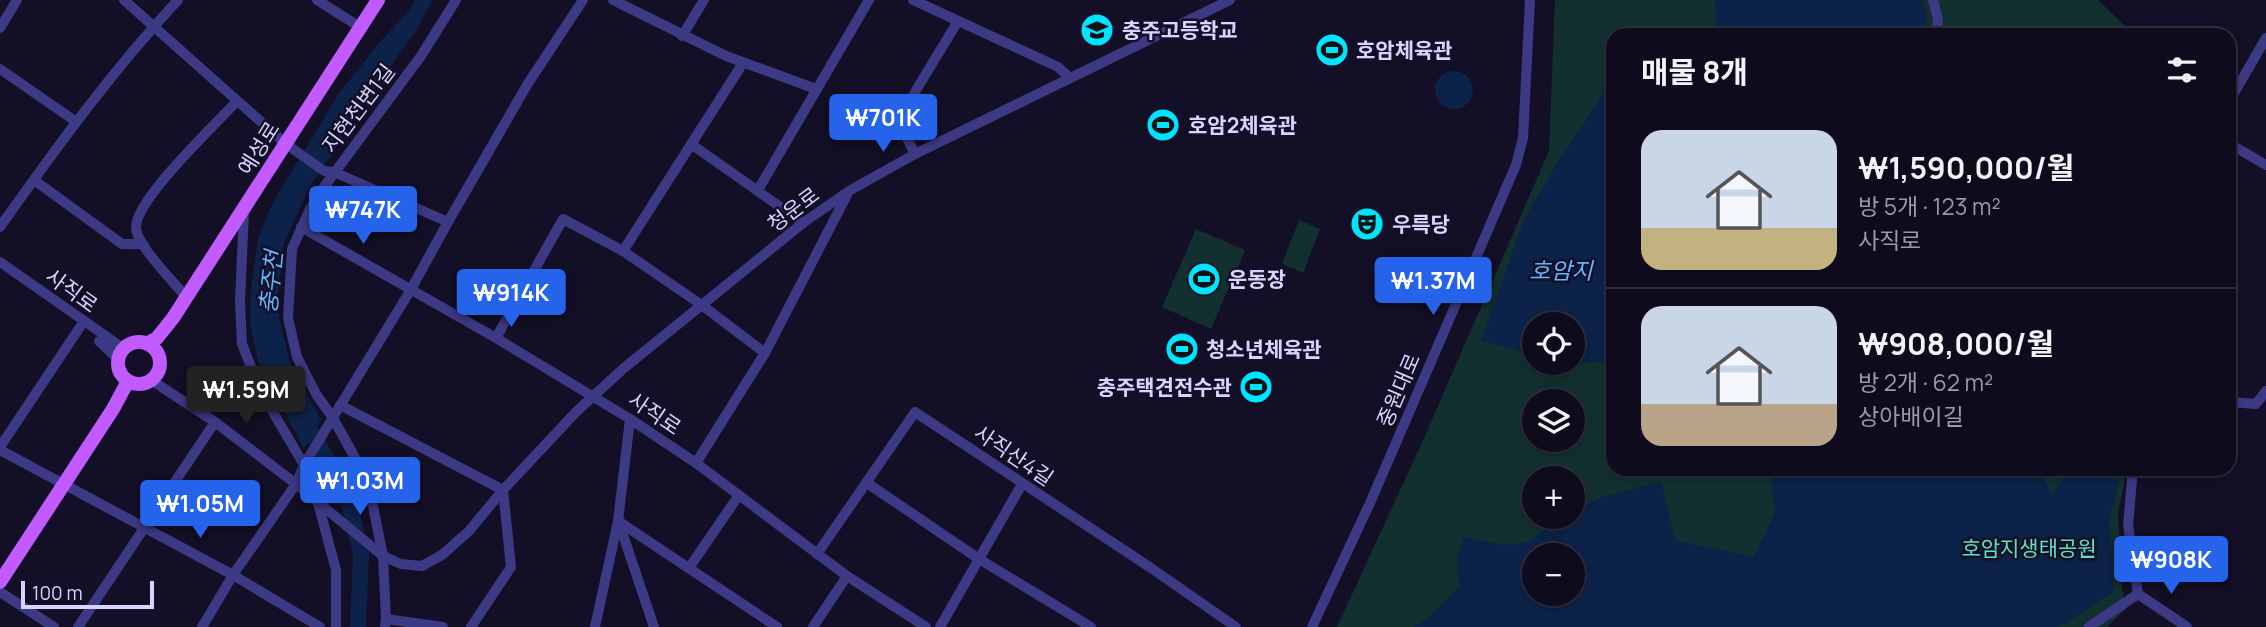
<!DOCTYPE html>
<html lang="ko">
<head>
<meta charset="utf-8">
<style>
	:root { --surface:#0e0b1c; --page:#171425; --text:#f1f3f6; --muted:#9b9ba3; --line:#2e2b3b; --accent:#2563eb }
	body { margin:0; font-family:Manrope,"Noto Sans KR",sans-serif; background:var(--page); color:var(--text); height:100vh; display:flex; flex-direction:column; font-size:26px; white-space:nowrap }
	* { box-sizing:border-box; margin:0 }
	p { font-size:23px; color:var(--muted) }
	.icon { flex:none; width:38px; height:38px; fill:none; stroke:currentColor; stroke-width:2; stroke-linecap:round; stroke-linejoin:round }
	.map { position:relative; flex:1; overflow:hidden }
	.panel { position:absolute; left:1606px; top:28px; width:630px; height:448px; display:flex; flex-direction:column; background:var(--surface); border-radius:21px; box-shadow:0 4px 10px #0003,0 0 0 2px var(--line) }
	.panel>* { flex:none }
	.controls { position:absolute; left:1522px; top:312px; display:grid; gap:14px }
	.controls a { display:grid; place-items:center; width:63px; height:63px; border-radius:50%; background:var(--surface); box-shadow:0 4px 10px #0003,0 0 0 2px var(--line); font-size:35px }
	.scale { position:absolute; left:21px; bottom:18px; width:133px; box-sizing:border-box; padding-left:7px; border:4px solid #d9d4ff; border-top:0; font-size:19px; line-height:24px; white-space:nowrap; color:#d9d4ff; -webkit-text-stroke:5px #130f26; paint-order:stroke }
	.price { position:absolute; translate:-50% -60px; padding:0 16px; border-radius:7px; background:var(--accent); color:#fff; font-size:23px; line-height:46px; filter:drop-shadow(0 2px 4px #0008) }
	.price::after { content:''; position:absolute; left:50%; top:42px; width:21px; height:16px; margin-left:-10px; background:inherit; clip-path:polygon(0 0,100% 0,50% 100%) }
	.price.on { background:#222; color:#fff }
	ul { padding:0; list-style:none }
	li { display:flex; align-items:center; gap:21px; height:175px; padding:0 35px }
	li+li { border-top:2px solid var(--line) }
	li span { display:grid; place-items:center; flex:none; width:196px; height:140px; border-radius:21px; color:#555 }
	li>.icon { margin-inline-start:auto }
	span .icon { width:84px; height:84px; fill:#fffc; stroke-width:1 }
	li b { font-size:30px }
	h2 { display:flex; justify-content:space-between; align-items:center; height:84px; padding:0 35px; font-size:30px }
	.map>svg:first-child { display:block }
</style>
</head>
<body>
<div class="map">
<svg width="2266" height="627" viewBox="0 0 2266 627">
	<rect width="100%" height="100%" fill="#130f26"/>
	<g fill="#12302f" fill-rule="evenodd">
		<path d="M1555,0H2098L2130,31L2131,35H1614V469H2127L2118,513L2122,589L2126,609L2107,627H1337L1420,447L1549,151ZM1535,324H1573V362H1535ZM1535,401H1573V439H1535ZM1535,478H1573V516H1535ZM1535,555H1573V593H1535Z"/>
		<polygon points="1299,220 1320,229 1303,273 1282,264"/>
		<polygon points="1196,229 1245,250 1211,329 1162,307"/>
	</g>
	<g fill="#0c2248" fill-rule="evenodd">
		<polygon points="415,0 433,0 415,32 349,124 330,157 309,188 283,246 277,308 290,363 321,420 304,449 258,361 250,324 251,288 258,238 273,202 340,92 379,43 411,8"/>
		<path d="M1715,0H1922C1927,13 1929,22 1923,35H1717Z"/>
		<circle cx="1454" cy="90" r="19"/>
		<path d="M1608,86H1613V363C1597,359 1580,367 1564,362H1573V324H1535V355L1481,341L1523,222L1558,161Z"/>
		<path d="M1770,469H2040L2052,495C2064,480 2065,469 2086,469C2093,469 2097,469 2103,472L2105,469H2118V488L2109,519L2114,592L2059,627H1413L1432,615L1459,586L1457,559L1464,537C1484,541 1506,548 1526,542C1545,536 1548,516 1573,516V510L1602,497L1661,482L1675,540L1753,557L1775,513ZM1535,555H1573V593H1535Z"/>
	</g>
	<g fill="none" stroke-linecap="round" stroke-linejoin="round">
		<polyline stroke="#0c2248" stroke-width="16" points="302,415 348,498 361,554 358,627"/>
		<g stroke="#3d3a85" stroke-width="10">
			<polyline points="124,0 286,144 324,171 334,172 448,222"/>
			<polyline points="317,0 360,27"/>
			<polyline points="613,0 726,56 816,89"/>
			<polyline points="913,0 1058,67 1070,78"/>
			<polyline points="1933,0 1938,19 1937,35"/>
			<polyline points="0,28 17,0"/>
			<polyline points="682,36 704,0"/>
			<polyline points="0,69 75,121"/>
			<polyline points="2230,100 2266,38"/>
			<polyline points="691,144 803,223"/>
			<polyline points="2230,144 2266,165"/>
			<polyline points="915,154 898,120 958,21"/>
			<polyline points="34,180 122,244 143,244"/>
			<polyline points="758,190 869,0"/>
			<polyline points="244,211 240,301 242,344 260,390 304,465"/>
			<path d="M0,227C56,148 112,71 178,0"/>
			<polyline points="301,227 496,338 630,419 696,463 847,576 926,627"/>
			<polyline points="623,251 743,63"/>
			<polyline points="0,262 123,348"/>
			<path d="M186,297C174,282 136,245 136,227C136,199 216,124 237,101"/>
			<polyline points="496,338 563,219 623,251 703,306 765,353"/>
			<polyline points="99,341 118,359"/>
			<polyline points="151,380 215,422 296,484 383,556 401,564 422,566 442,555 469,531 503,490 576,412 624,368 803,223 849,191 915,154 1230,0"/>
			<polyline points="2230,402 2256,404 2266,391"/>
			<polyline points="340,405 503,490 511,567 471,627"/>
			<polyline points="0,447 80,327"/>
			<polyline points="0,450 233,575 320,627"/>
			<polyline points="696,463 765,353 847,195"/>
			<polyline points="867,483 979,559 1091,627"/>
			<polyline points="318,503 336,570 336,627"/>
			<polyline points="618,521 777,627"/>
			<polyline points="619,523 654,627"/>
			<polyline points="817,554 915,412 1151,568 1236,627"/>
			<polyline points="689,568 739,495"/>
			<polyline points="0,592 54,627"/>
			<polyline points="2138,594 2187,627"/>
			<polyline points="386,619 443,627"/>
			<polyline points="78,627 215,422"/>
			<polyline points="202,627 233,575 296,484 304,465 410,291 448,222 527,85 583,0"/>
			<polyline points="385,627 386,619 383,556 373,506 354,456 333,418 316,394 297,357 288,318 292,249 310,209 321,191 421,56 456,0"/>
			<polyline points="595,627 618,521 630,419"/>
			<polyline points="813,627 847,576"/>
			<polyline points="940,627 1022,484"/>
			<polyline points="1312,627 1370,503 1516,165 1523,138 1530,0"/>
			<polyline points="2089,627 2138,594 2128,525 2133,469"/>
		</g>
		<g stroke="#c25bff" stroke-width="14">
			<circle cx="139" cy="363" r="21"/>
			<polyline points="148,343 157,338 173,318 378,0"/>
			<polyline points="0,582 113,409 128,381"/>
		</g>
	</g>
	<defs>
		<symbol id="school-disc" viewBox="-11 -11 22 22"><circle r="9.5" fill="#00e5ff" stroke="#130f26"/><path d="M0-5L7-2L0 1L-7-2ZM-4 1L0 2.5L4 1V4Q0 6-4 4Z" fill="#111"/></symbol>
		<symbol id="stadium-disc" viewBox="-11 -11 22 22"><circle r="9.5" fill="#00e5ff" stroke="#130f26"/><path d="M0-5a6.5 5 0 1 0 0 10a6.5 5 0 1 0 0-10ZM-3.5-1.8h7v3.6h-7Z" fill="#111"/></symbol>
		<symbol id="theatre-disc" viewBox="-11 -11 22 22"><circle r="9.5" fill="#00e5ff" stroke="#130f26"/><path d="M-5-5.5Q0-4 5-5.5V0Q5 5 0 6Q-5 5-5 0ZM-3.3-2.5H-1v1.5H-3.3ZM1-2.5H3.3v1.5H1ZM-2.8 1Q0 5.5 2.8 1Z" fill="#111"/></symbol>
	</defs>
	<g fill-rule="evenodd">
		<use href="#school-disc" x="1078" y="11" width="38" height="38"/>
		<use href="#stadium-disc" x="1313" y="31" width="38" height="38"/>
		<use href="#stadium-disc" x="1144" y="106" width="38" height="38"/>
		<use href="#theatre-disc" x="1348" y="205" width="38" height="38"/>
		<use href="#stadium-disc" x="1185" y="260" width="38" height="38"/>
		<use href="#stadium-disc" x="1163" y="330" width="38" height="38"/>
		<use href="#stadium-disc" x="1237" y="368" width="38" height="38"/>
	</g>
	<g text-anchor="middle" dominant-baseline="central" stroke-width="5" stroke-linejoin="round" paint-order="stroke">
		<g font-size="21" font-weight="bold" fill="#d9d4ff" stroke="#130f26" text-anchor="start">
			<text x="1122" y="30">충주고등학교</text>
			<text x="1356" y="50">호암체육관</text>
			<text x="1188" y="125">호암2체육관</text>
			<text x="1392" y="224">우륵당</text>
			<text x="1228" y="279">운동장</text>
			<text x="1206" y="349">청소년체육관</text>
			<text x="1232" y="387" text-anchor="end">충주택견전수관</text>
		</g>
		<g font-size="21" fill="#d9d4ff" stroke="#130f26">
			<text transform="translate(358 108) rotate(-53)">지현천변1길</text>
			<text transform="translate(258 148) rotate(-58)">예성로</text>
			<text transform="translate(793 209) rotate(-37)">청운로</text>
			<text transform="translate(72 290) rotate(36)">사직로</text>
			<text transform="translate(1398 390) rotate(-67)">중원대로</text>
			<text transform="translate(655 413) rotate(34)">사직로</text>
			<text transform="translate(1014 455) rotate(34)">사직산4길</text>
		</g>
		<g font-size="21" fill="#5fe0c0" stroke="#130f26">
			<text x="2029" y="548">호암지생태공원</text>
		</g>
		<g font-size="23" font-style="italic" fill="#62b6ff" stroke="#130f26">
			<text x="1561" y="270">호암지</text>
			<text transform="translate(270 282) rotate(-84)">충주천</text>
		</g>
	</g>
</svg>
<div class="controls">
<a><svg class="icon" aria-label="locate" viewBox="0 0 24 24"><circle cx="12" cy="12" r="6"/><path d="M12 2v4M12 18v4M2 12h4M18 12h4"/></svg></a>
<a><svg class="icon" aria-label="layers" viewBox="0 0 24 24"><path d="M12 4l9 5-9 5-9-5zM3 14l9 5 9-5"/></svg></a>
<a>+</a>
<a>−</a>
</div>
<div class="scale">100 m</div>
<b class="price" style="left:883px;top:154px">₩701K</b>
<b class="price" style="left:363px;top:246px">₩747K</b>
<b class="price" style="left:1433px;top:317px">₩1.37M</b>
<b class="price" style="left:511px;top:329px">₩914K</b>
<b class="price on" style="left:246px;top:426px">₩1.59M</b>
<b class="price" style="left:360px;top:517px">₩1.03M</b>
<b class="price" style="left:200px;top:540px">₩1.05M</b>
<b class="price" style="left:2171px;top:596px">₩908K</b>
<section class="panel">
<h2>매물 8개<svg class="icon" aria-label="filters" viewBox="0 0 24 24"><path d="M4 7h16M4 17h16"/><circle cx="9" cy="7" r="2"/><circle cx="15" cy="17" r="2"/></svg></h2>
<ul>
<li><span style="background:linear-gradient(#c9d6e8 70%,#c2b280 0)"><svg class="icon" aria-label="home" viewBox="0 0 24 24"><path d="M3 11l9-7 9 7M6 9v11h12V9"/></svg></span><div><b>₩1,590,000/월</b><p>방 5개 · 123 m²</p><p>사직로</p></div></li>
<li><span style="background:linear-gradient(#c9d6e8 70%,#b9a48a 0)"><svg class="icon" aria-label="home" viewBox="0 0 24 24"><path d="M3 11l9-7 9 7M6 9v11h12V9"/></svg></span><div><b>₩908,000/월</b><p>방 2개 · 62 m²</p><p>상아배이길</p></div></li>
</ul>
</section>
</div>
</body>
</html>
